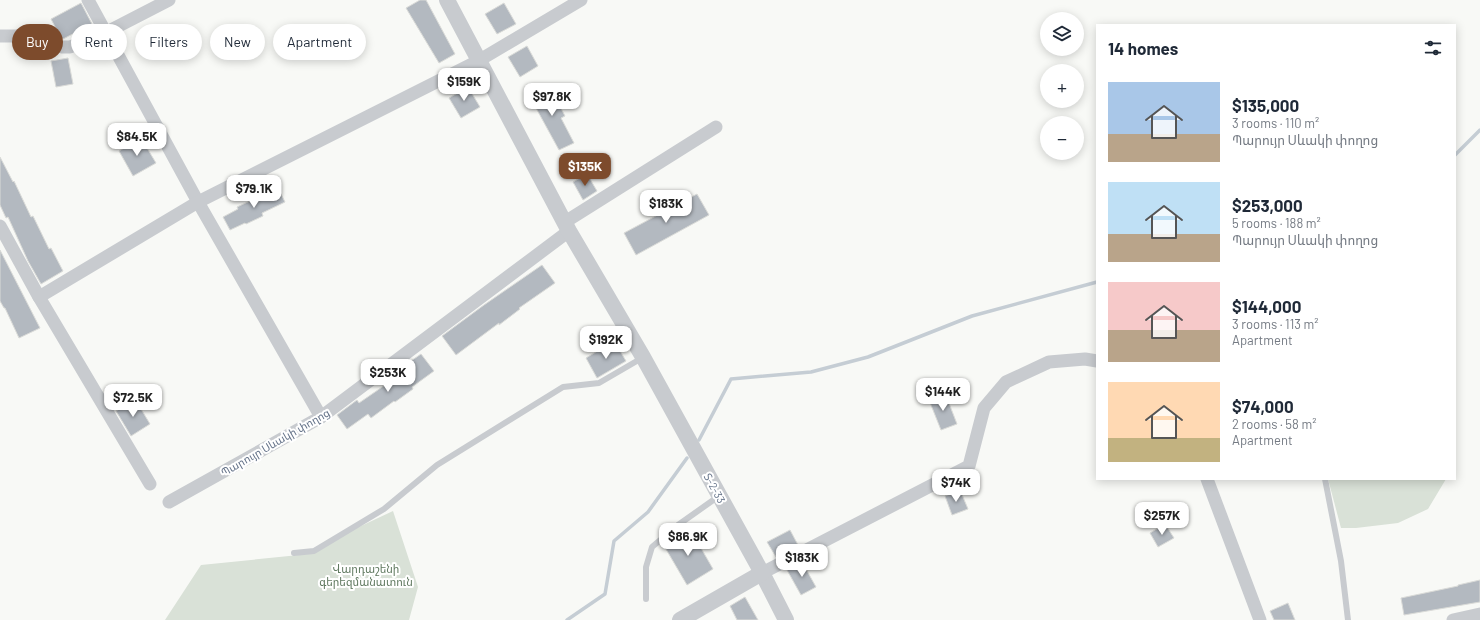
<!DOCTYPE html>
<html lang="en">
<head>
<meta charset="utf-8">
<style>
	:root { --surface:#fff; --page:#f6f6f7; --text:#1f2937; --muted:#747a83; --accent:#7d4b2c }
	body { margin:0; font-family:Barlow,"Noto Sans Armenian",sans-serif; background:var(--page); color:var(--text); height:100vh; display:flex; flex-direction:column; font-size:15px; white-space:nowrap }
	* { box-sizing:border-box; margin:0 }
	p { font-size:13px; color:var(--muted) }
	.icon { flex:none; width:22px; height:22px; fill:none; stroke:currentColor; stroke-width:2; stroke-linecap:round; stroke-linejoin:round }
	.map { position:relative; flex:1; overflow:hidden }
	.details { position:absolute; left:1096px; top:24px; width:360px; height:456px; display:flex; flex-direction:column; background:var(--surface); border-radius:0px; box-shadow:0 2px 10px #0003 }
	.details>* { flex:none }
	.hud { position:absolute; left:12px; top:24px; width:380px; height:36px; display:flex; gap:8px }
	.buttons { position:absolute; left:1040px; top:12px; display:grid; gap:8px }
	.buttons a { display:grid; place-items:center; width:44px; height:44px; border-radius:50%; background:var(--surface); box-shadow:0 2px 10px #0003; font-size:20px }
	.price { position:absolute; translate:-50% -34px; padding:0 9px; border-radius:8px; background:#fff; color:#222; font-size:13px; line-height:26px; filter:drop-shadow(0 1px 2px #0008) }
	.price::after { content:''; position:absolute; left:50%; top:24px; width:12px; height:9px; margin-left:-6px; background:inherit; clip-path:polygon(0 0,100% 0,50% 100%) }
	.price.active { background:var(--accent); color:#fff }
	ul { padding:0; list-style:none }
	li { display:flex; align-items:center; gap:12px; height:100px; padding:0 12px }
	li span { display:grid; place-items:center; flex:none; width:112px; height:80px; border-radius:0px; color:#555 }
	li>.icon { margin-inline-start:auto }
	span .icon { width:48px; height:48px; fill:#fffc; stroke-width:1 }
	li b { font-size:17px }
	h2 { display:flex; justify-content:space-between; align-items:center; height:48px; padding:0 12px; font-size:17px }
	.chip { padding:0 14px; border-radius:18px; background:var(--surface); box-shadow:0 2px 10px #0003; font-size:14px; line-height:36px }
	.chip.active { background:var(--accent); color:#fff }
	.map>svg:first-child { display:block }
</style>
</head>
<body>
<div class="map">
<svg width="1480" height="620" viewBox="0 0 1480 620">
	<rect width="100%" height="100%" fill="#f8f9f6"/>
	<g fill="#d9e1d7">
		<polygon points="1328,479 1446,479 1428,509 1398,523 1356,528 1341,528"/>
		<polygon points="393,511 418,587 409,620 165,620 201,565 299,555"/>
	</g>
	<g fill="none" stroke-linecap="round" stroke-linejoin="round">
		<g stroke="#c5cdd4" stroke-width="3.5">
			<polyline points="1455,155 1480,130"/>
			<polyline points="699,440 731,379 811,372 868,357 972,316 1097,282"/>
			<polyline points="567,620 605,594 614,541 648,512 687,458"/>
		</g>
	</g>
	<g fill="#b3b9c0" stroke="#dadbd8">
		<polygon points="420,0 426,0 455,54 439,63 406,8"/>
		<polygon points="81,3 92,24 63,39 61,38 51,19"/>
		<polygon points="504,3 516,24 497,34 485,14"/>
		<polygon points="527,46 538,66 520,77 508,57"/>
		<polygon points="68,58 73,84 56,87 51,61"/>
		<polygon points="549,86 565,116 561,118 574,143 559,150 530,97"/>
		<polygon points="468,87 480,107 461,118 449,98"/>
		<polygon points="141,138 156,163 133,176 119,151"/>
		<polygon points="0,157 13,182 14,181 31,217 33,216 49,249 51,248 63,271 41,284 28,261 8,217 6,218 0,205"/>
		<polygon points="587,174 597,191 583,200 573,182"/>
		<polygon points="278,188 285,202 262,213 263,216 246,224 245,223 230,230 223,217 238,209 237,207"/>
		<polygon points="697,194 709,215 636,255 624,233"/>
		<polygon points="0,250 40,328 19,338 5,308 4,308 0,301"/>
		<polygon points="542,265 555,283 519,308 520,309 499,325 499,323 456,355 442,336 484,305"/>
		<polygon points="614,341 626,361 597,378 586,358"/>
		<polygon points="421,354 434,371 412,387 413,389 395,402 394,401 371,418 368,414 347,429 337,415 357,400 359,403 404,372 401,368"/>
		<polygon points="945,393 957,424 941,430 929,400"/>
		<polygon points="135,399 150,424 131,436 116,411"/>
		<polygon points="960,490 968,509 952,515 945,496"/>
		<polygon points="1165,524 1174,538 1158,547 1150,533"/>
		<polygon points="690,529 713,569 687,585 663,544"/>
		<polygon points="790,530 798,545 776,557 767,542"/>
		<polygon points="802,562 816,587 801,595 787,570"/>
		<polygon points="1480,580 1480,602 1404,615 1401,598 1458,586 1458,585"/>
		<polygon points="745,597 758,620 737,620 730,606"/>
		<polygon points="1288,603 1295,620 1274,620 1270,611"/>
	</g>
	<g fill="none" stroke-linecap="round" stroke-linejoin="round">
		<g stroke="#c8cbcf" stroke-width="6">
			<polyline points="1325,479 1341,561 1348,620"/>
			<polyline points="294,553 314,551 384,509 437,465 563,387 599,383 642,358"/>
			<polyline points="646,599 646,567 652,547 678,525 719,496"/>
		</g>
		<g stroke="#c8cbcf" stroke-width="13">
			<polyline points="88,0 198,202 321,417"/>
			<polyline points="0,36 18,36 62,47 70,47 105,33 169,0"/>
			<polyline points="565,222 716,127"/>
			<polyline points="0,226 39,297 150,484"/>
			<polyline points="39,297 198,202 478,61 581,0"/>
			<polyline points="1207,479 1260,620"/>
			<polyline points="169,502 321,417 569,231"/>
			<polyline points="762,573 969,466 984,408 1006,382 1049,362 1085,359 1097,361"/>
			<polyline points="1453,620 1480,614"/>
		</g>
		<g stroke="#c8cbcf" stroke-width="16">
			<polyline points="447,0 569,231 643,357 762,573 786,620"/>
			<polyline points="680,620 762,573"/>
		</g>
	</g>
	<g text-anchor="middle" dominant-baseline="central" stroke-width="4" stroke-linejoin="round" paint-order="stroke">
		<g font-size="11" fill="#657389" stroke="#fff">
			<text transform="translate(275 442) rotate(-30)">Պարույր Սևակի փողոց</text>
			<text transform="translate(715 488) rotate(61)">Տ-2-33</text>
		</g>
		<g font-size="11" fill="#617a61" stroke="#fff">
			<text x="366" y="568">Վարդաշենի<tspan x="366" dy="13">գերեզմանատուն</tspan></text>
		</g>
	</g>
</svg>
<div class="buttons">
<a><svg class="icon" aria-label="layers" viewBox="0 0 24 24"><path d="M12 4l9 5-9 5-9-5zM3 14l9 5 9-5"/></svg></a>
<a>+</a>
<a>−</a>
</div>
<b class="price" style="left:464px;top:102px">$159K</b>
<b class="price" style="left:552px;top:117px">$97.8K</b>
<b class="price" style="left:137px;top:157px">$84.5K</b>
<b class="price active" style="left:585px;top:187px">$135K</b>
<b class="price" style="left:254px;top:209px">$79.1K</b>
<b class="price" style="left:666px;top:224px">$183K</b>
<b class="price" style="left:606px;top:360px">$192K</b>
<b class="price" style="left:388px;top:393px">$253K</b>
<b class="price" style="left:943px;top:412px">$144K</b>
<b class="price" style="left:133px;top:418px">$72.5K</b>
<b class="price" style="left:956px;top:503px">$74K</b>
<b class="price" style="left:1162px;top:536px">$257K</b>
<b class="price" style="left:688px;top:557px">$86.9K</b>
<b class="price" style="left:802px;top:578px">$183K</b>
<div class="hud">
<a class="chip active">Buy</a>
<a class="chip">Rent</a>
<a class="chip">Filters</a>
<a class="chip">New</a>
<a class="chip">Apartment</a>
</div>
<section class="details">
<h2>14 homes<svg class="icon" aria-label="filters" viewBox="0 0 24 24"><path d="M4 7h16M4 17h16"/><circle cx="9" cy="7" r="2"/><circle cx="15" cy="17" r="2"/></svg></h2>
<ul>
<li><span style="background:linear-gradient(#a9c7e8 65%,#b9a48a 0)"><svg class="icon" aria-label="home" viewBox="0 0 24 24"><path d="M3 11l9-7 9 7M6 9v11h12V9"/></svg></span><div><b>$135,000</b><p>3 rooms · 110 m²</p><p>Պարույր Սևակի փողոց</p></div></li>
<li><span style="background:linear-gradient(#bfe0f5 65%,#b9a48a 0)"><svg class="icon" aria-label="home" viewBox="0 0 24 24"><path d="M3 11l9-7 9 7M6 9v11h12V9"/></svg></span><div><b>$253,000</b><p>5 rooms · 188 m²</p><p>Պարույր Սևակի փողոց</p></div></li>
<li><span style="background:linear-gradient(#f6c9c9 60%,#b9a48a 0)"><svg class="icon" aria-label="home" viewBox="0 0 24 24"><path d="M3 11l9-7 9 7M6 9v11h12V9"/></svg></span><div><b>$144,000</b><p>3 rooms · 113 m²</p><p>Apartment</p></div></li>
<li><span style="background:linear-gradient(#ffd9b3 70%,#c2b280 0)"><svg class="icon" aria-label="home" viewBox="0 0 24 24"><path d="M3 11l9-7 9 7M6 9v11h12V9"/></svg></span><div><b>$74,000</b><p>2 rooms · 58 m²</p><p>Apartment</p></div></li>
</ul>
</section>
</div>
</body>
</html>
